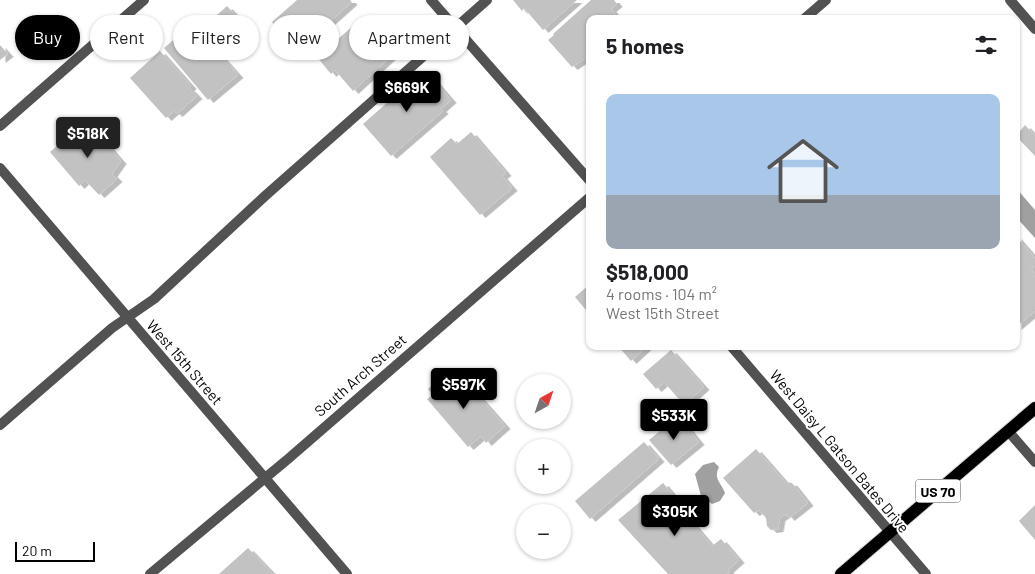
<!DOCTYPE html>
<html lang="en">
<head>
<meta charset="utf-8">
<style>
	:root { --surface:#fff; --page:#f6f6f6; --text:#202124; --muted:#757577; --line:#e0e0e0; --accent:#000 }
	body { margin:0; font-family:Barlow,sans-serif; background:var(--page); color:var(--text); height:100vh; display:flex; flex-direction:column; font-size:19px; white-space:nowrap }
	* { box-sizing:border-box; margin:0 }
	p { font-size:16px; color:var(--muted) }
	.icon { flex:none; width:28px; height:28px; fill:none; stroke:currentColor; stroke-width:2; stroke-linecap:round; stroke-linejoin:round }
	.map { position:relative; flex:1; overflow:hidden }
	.drawer { position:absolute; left:586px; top:15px; width:434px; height:335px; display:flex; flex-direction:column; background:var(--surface); border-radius:10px; box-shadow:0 1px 4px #0004 }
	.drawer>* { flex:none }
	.hud { position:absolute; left:15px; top:15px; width:475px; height:45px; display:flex; gap:10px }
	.needle { width:32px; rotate:40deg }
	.buttons { position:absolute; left:516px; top:374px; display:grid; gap:10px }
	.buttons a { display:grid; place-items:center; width:55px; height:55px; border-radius:50%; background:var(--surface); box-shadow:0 1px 4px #0004; font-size:25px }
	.scale { position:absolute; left:15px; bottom:12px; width:80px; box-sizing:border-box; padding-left:5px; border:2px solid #000; border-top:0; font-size:14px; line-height:18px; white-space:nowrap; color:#000; -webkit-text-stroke:4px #fff; paint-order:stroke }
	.price { position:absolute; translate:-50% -42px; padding:0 11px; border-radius:5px; background:var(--accent); color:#fff; font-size:16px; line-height:32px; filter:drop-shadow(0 1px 2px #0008) }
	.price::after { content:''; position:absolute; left:50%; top:30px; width:15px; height:11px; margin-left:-8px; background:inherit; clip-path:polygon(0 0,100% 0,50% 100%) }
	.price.selected { background:#222; color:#fff }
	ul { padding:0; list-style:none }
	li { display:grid; align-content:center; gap:10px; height:265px; padding:0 20px }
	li+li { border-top:1px solid var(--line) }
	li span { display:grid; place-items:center; height:155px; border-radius:10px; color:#555 }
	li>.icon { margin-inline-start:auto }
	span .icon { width:90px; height:90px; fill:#fffc; stroke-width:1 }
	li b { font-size:21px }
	h2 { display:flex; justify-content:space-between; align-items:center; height:60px; padding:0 20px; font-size:21px }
	.tag { padding:0 18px; border-radius:22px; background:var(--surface); box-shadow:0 1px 4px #0004; font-size:18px; line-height:45px }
	.tag.selected { background:var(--accent); color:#fff }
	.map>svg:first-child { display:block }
</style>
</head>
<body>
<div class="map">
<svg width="1035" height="574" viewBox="0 0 1035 574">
	<defs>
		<filter id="shadow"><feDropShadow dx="5.5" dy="3" stdDeviation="0" flood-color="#0004"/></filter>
	</defs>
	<rect width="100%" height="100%" fill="#fff"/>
	<g fill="#a0a0a0">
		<polygon points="1016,188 1035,210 1035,238 1016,217"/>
		<path d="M714,462L719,467C713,479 721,482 725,493L720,501L712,504L701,496L695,474L703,465Z"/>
	</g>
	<g fill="#c2c2c2" filter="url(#shadow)">
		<polygon points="297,0 350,0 352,2 297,51 272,22"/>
		<polygon points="513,0 577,0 543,30 524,8 522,11"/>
		<polygon points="591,0 614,0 617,4 611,9 619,19 590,19 590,55 572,67 548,40 554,35 553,34"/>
		<polygon points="227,6 252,34 231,53 206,25"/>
		<polygon points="372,15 400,48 353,91 335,70 331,74 317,57 360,20 363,23"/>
		<polygon points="192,24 238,75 208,100 164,48"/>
		<polygon points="0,45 8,54 0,60"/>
		<polygon points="160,51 191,86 189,88 197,96 177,114 174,111 166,118 130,78"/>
		<polygon points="427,72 451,100 441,109 443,111 391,156 363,124 415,78 418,80"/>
		<polygon points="83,124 94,137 98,134 121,161 112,174 117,179 99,195 85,180 79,186 50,152"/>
		<polygon points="1025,125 1035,136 1035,156 1016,136"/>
		<polygon points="471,132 506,173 502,176 512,188 480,215 430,157 451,138 457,144"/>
		<polygon points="1016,236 1035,258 1035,266 1031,269 1035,273 1035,311 1016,327"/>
		<polygon points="590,284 590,315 575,297"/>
		<polygon points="618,346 647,346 631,361"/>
		<polygon points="671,350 704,387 684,405 664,382 656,389 643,374"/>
		<polygon points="448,372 453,378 459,374 505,426 486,443 481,436 468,447 427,399 433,395 428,389"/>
		<polygon points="678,416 699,442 671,465 649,440"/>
		<polygon points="644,442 659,459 590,519 575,501"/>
		<polygon points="756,449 785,482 792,483 808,503 789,518 786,514 780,518 778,529 771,530 767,526 766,518 759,510 754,513 723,478"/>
		<polygon points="663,483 684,508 681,510 712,546 721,539 739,560 728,570 730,572 727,574 668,574 618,520"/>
		<polygon points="1035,505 1035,540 1019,521"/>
		<polygon points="248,548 273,574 219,574"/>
	</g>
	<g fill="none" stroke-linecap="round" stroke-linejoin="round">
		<defs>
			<polyline id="primary" points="841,574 1035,408"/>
		</defs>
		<use href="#primary" stroke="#dbdbdb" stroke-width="14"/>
		<g stroke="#525252" stroke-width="10">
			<polyline points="0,425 112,328 154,299 265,196 487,0"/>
			<polyline points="1008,431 1035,462"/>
		</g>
		<g stroke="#525252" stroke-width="10">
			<polyline points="804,19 826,0"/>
			<polyline points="0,126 144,0"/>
			<polyline points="150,574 288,459 590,197"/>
		</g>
		<g stroke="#525252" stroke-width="10">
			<polyline points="431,0 590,181"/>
			<polyline points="1010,0 1035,29"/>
			<polyline points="0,168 347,574"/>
			<polyline points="731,346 926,574"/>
		</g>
		<use href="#primary" stroke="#000" stroke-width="12"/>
	</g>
	<g text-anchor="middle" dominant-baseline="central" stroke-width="4" stroke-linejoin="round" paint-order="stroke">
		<rect fill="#fff" stroke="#4c4c4c" stroke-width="1" x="915.5" y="479.5" width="45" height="23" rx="4"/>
		<g font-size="14" font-weight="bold" fill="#000">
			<text x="938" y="491">US 70</text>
		</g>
		<g font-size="15" fill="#000" stroke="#fff">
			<text transform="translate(185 362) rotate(49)">West 15th Street</text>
			<text transform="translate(360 375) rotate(-41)">South Arch Street</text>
			<text transform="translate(840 451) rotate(50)">West Daisy L Gatson Bates Drive</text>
		</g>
	</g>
</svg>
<div class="buttons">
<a><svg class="needle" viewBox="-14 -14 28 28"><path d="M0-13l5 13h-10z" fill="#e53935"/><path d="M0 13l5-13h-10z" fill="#757577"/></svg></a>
<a>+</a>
<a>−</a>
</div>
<div class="scale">20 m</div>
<b class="price" style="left:407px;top:113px">$669K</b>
<b class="price selected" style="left:88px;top:159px">$518K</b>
<b class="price" style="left:464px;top:410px">$597K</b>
<b class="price" style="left:674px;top:441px">$533K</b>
<b class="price" style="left:675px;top:537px">$305K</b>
<div class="hud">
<a class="tag selected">Buy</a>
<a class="tag">Rent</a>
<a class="tag">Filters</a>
<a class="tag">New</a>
<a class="tag">Apartment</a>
</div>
<section class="drawer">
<h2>5 homes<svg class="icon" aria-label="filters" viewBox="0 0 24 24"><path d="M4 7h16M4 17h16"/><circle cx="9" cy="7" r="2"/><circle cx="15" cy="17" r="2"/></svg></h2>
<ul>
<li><span style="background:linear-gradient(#a9c7e8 65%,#9aa5b1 0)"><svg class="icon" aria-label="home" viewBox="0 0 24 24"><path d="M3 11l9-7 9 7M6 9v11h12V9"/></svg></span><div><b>$518,000</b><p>4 rooms · 104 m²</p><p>West 15th Street</p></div></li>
</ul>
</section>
</div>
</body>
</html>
